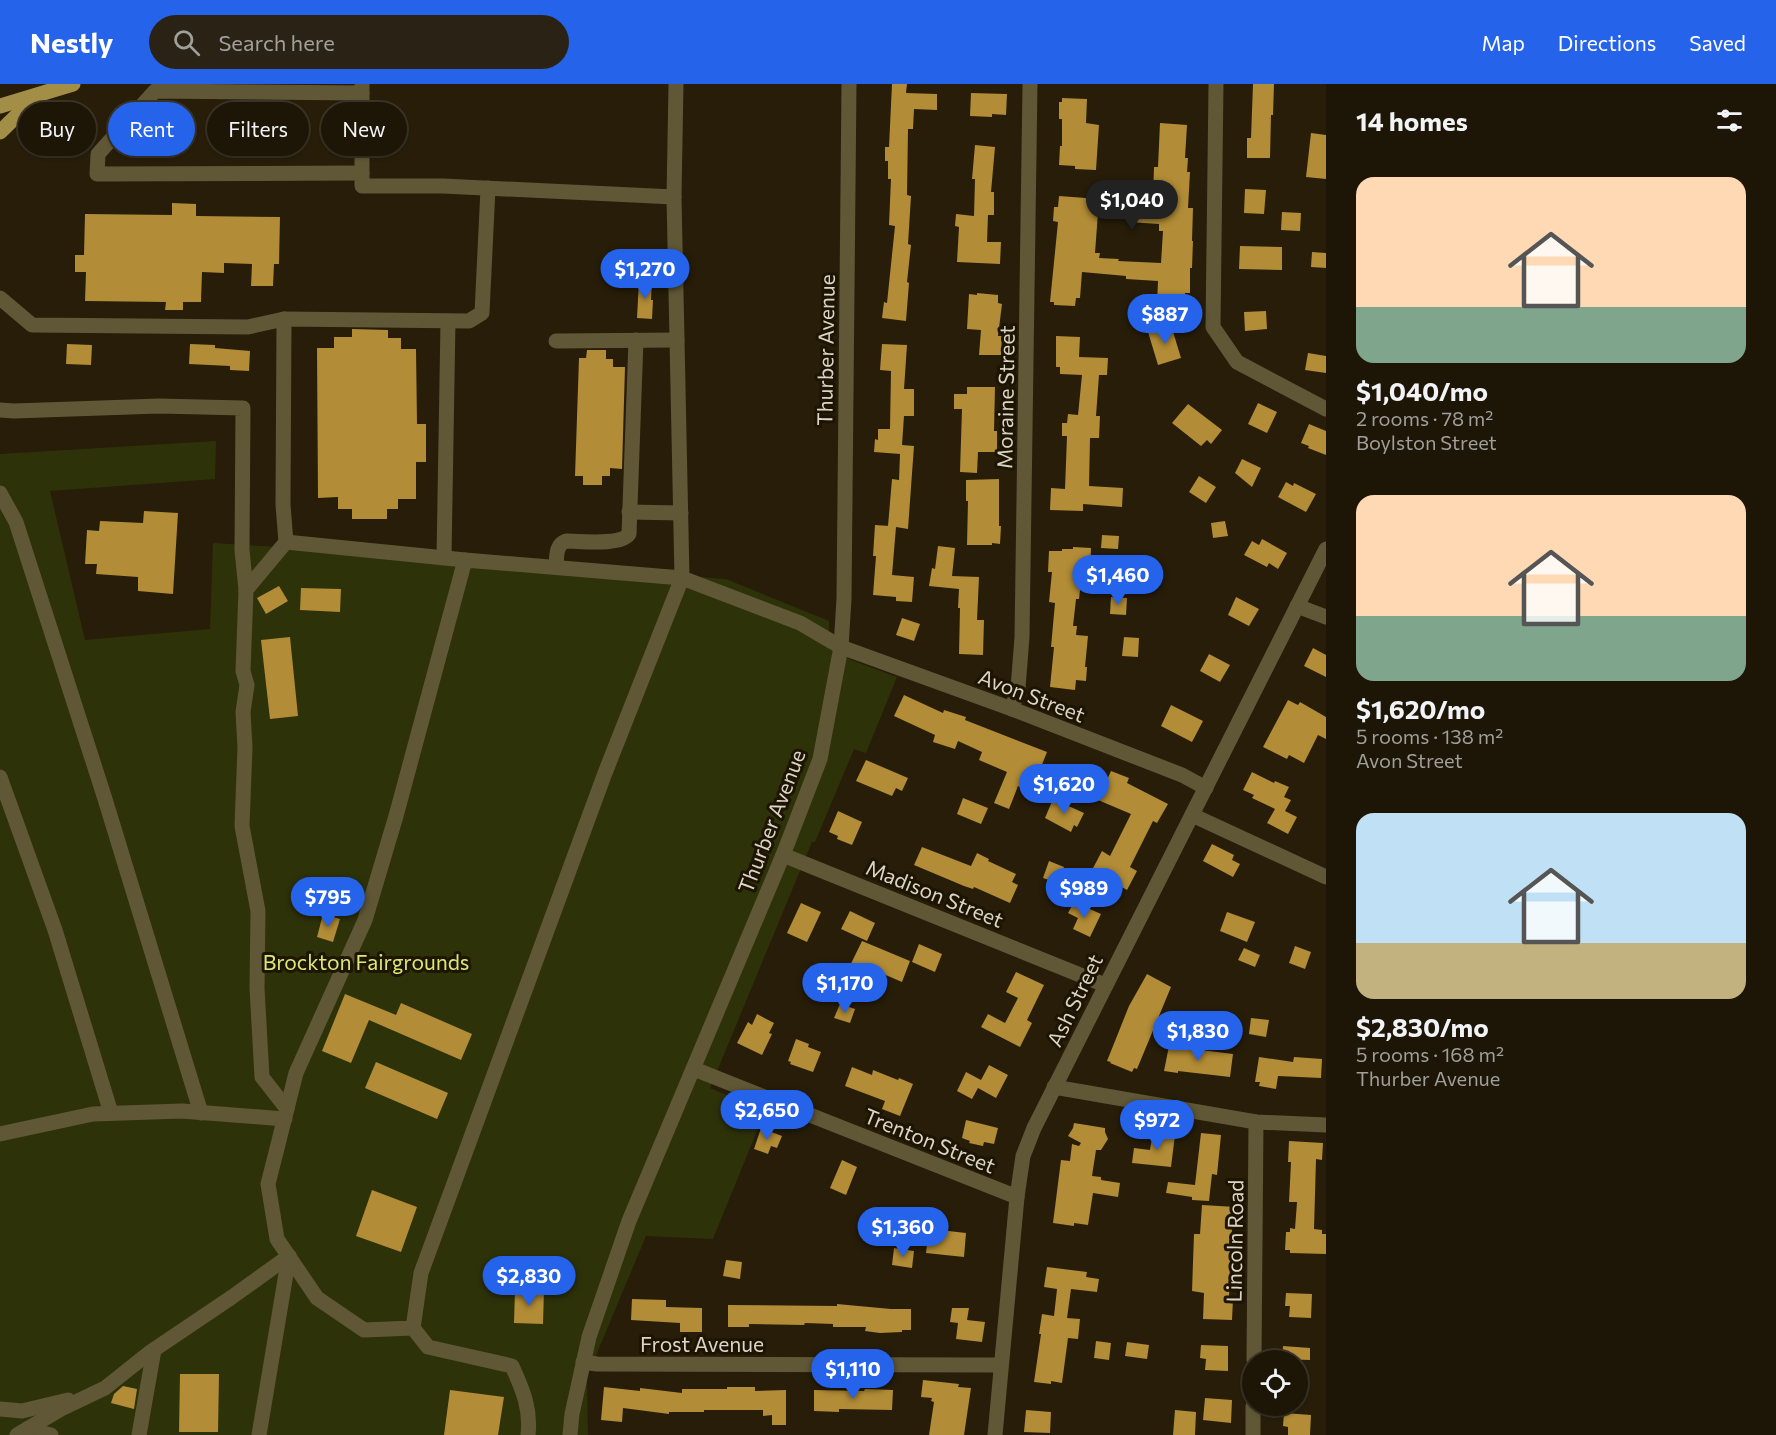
<!DOCTYPE html>
<html lang="en">
<head>
<meta charset="utf-8">
<style>
	:root { --surface:#1d1607; --page:#2a2315; --text:#f1f3f6; --muted:#a09f9b; --line:#3b3528; --accent:#2563eb }
	body { margin:0; font-family:Commissioner,sans-serif; background:var(--page); color:var(--text); height:100vh; display:flex; flex-direction:column; font-size:22px; white-space:nowrap }
	* { box-sizing:border-box; margin:0 }
	p { font-size:20px; color:var(--muted) }
	.icon { flex:none; width:33px; height:33px; fill:none; stroke:currentColor; stroke-width:2; stroke-linecap:round; stroke-linejoin:round }
	.map { position:relative; flex:1; overflow:hidden }
	.panel { display:flex; flex-direction:column; background:var(--surface); width:450px }
	.panel>* { flex:none }
	.hud { position:absolute; left:18px; top:18px; width:570px; height:54px; display:flex; gap:12px }
	.controls { position:absolute; left:1242px; top:1266px; display:grid; gap:12px }
	.controls a { display:grid; place-items:center; width:66px; height:66px; border-radius:50%; background:var(--surface); box-shadow:0 2px 4px #0004,0 0 0 2px var(--line); font-size:30px }
	.price { position:absolute; translate:-50% -51px; padding:0 14px; border-radius:21px; background:var(--accent); color:#fff; font-size:20px; line-height:39px; filter:drop-shadow(0 2px 3px #0008) }
	.price::after { content:''; position:absolute; left:50%; top:36px; width:18px; height:14px; margin-left:-9px; background:inherit; clip-path:polygon(0 0,100% 0,50% 100%) }
	.price.selected { background:#222; color:#fff }
	ul { padding:0; list-style:none }
	li { display:grid; align-content:center; gap:12px; height:318px; padding:0 30px }
	li span { display:grid; place-items:center; height:186px; border-radius:18px; color:#555 }
	li>.icon { margin-inline-start:auto }
	span .icon { width:108px; height:108px; fill:#fffc; stroke-width:1 }
	li b { font-size:26px }
	h2 { display:flex; justify-content:space-between; align-items:center; height:72px; padding:0 30px; font-size:26px }
	.chip { padding:0 21px; border-radius:27px; background:var(--surface); box-shadow:0 2px 4px #0004,0 0 0 2px var(--line); font-size:21px; line-height:54px }
	.chip.selected { background:var(--accent); color:#fff }
	header { display:flex; align-items:center; gap:36px; box-sizing:border-box; height:84px; padding:0 30px; background:var(--accent); color:#fff }
	header strong { font-size:28px }
	nav { display:flex; gap:33px; margin-inline-start:auto; font-size:21px }
	.search { width:420px; height:54px; background:var(--page); display:flex; align-items:center; gap:15px; box-sizing:border-box; padding:0 21px; border-radius:33px; color:var(--muted); font-size:22px }
	main { display:flex; flex:1; min-height:0 }
	.map>svg:first-child { display:block }
</style>
</head>
<body>
<header>
<strong>Nestly</strong>
<div class="search"><svg class="icon" aria-label="search" viewBox="0 0 24 24"><circle cx="10" cy="10" r="6"/><path d="M15 15l6 6"/></svg>Search here</div>
<nav><a>Map</a><a>Directions</a><a>Saved</a></nav>
</header>
<main>
<div class="map">
<svg width="1326" height="1351" viewBox="0 0 1326 1351">
	<rect width="100%" height="100%" fill="#271d09"/>
	<polygon fill="#2e3209" points="216,357 215,395 50,407 85,556 210,545 213,459 412,471 726,495 829,537 829,565 856,578 897,593 866,669 854,665 815,758 812,758 710,1004 765,1027 713,1155 646,1152 587,1293 588,1351 0,1351 0,370"/>
	<g fill="#b28c36">
		<polygon points="892,0 907,0 906,9 937,10 937,26 914,25 913,45 908,45 907,111 911,112 908,160 911,161 907,198 909,199 906,237 882,234 884,218 887,219 895,142 889,141 891,95 888,95 888,77 885,77 885,63 889,63"/>
		<polygon points="1253,0 1274,0 1273,31 1271,31 1270,74 1247,74 1247,54 1251,54"/>
		<polygon points="971,9 1007,10 1006,31 992,30 992,33 970,32"/>
		<polygon points="1062,14 1087,15 1086,39 1099,41 1096,86 1075,85 1075,82 1059,81 1060,62 1062,62 1062,35 1059,35 1059,18 1062,18"/>
		<polygon points="1160,39 1187,41 1185,74 1188,74 1187,88 1190,88 1188,124 1193,124 1192,157 1193,157 1192,184 1190,184 1190,209 1185,209 1185,221 1157,221 1158,197 1126,195 1126,192 1082,188 1080,214 1076,214 1075,222 1054,221 1054,218 1050,218 1058,138 1053,137 1054,123 1058,123 1059,112 1099,115 1095,169 1100,169 1099,174 1119,175 1118,177 1161,179 1163,147 1159,147 1159,140 1129,138 1130,130 1127,130 1127,113 1153,114 1154,83 1158,83"/>
		<polygon points="1311,49 1326,51 1326,95 1306,93"/>
		<polygon points="975,61 995,63 991,108 994,108 994,131 988,131 987,158 1001,158 1000,180 957,178 959,143 955,142 956,130 974,132 975,95 972,95"/>
		<polygon points="1245,105 1266,106 1264,130 1244,129"/>
		<polygon points="172,119 196,120 196,132 280,133 279,180 274,180 273,202 251,202 252,180 224,179 224,189 202,188 201,218 183,218 183,226 165,226 166,218 85,217 86,188 75,188 75,171 84,171 85,130 172,131"/>
		<polygon points="1282,128 1301,129 1300,147 1281,146"/>
		<polygon points="1240,162 1282,163 1282,186 1239,185"/>
		<polygon points="1312,168 1326,169 1326,184 1311,183"/>
		<polygon points="639,196 652,197 651,216 653,216 652,235 637,234"/>
		<polygon points="977,209 998,211 998,219 1002,220 998,252 1002,252 1001,271 979,271 981,246 967,245 969,210 977,211"/>
		<polygon points="1266,227 1267,245 1245,247 1244,228"/>
		<polygon points="1171,241 1181,274 1158,281 1148,248"/>
		<polygon points="352,245 388,246 388,254 401,254 401,265 416,265 417,340 426,340 426,378 416,378 416,415 398,415 398,425 387,425 387,435 352,435 352,425 338,425 338,413 318,414 317,264 334,264 334,253 352,253"/>
		<polygon points="1056,252 1080,253 1079,273 1108,274 1107,291 1099,291 1096,332 1100,332 1099,354 1090,354 1089,402 1123,404 1122,423 1083,420 1083,427 1050,426 1051,404 1065,405 1067,352 1062,352 1062,339 1067,339 1068,330 1078,331 1082,291 1060,290 1060,283 1056,283"/>
		<polygon points="67,260 92,261 91,281 66,280"/>
		<polygon points="190,260 215,261 215,264 250,267 249,287 230,286 230,282 189,280"/>
		<polygon points="882,260 907,261 904,305 914,305 914,332 904,332 902,361 914,362 908,445 896,443 892,491 914,493 912,518 896,517 896,513 873,511 876,472 873,472 875,441 890,442 888,442 892,395 899,396 900,370 874,368 875,355 878,356 878,345 890,345 891,287 880,286"/>
		<polygon points="587,266 606,266 606,275 613,275 613,283 625,283 622,385 610,384 610,392 602,392 602,401 583,401 583,392 575,392 579,274 586,274"/>
		<polygon points="1308,269 1326,272 1326,289 1305,286"/>
		<polygon points="967,303 995,303 994,347 997,347 997,368 978,368 977,389 960,388 962,325 954,325 954,310 967,310"/>
		<polygon points="1258,319 1277,328 1267,349 1248,340"/>
		<polygon points="1188,320 1222,346 1211,360 1207,356 1201,362 1172,339"/>
		<polygon points="1309,340 1326,347 1326,371 1308,364 1309,362 1301,359"/>
		<polygon points="1242,375 1261,384 1252,403 1235,389"/>
		<polygon points="1199,392 1216,403 1206,419 1189,408"/>
		<polygon points="999,395 999,442 1001,442 1000,460 992,459 992,461 967,461 968,417 966,417 966,396"/>
		<polygon points="1286,398 1293,402 1294,399 1316,410 1306,428 1278,413"/>
		<polygon points="144,427 178,429 173,510 138,507 138,493 96,490 97,480 85,480 87,446 99,447 100,437 143,439"/>
		<polygon points="1225,437 1228,452 1213,454 1211,439"/>
		<polygon points="1102,451 1119,452 1118,465 1101,464"/>
		<polygon points="1262,455 1287,469 1278,485 1269,479 1267,483 1244,471 1252,457 1259,461"/>
		<polygon points="938,462 955,464 952,492 979,493 977,536 984,536 983,571 959,570 960,524 958,524 959,505 929,502 932,484 935,485"/>
		<polygon points="1073,463 1091,464 1090,489 1082,489 1079,515 1076,515 1073,542 1077,542 1076,551 1088,552 1085,583 1087,583 1086,597 1076,596 1075,606 1050,603 1054,563 1051,563 1055,519 1049,518 1052,488 1048,488 1049,467 1062,467 1062,465 1073,465"/>
		<polygon points="279,502 288,517 266,530 257,514"/>
		<polygon points="301,504 341,505 340,528 300,526"/>
		<polygon points="1111,513 1127,514 1126,531 1110,530"/>
		<polygon points="1236,513 1259,525 1249,542 1228,531"/>
		<polygon points="902,534 920,540 914,557 896,551"/>
		<polygon points="290,553 298,632 270,635 261,556"/>
		<polygon points="1124,553 1139,554 1138,573 1122,572"/>
		<polygon points="1313,564 1326,571 1326,593 1304,582"/>
		<polygon points="1209,570 1230,581 1220,598 1200,587"/>
		<polygon points="904,611 943,629 944,626 966,633 965,636 1047,668 1031,708 1018,702 1009,725 994,719 1007,688 979,676 982,668 958,657 955,665 933,658 935,651 894,632"/>
		<polygon points="1288,616 1298,621 1300,618 1326,633 1326,655 1318,651 1304,679 1289,671 1287,675 1263,663"/>
		<polygon points="1171,621 1203,637 1192,658 1161,642"/>
		<polygon points="866,676 908,694 902,707 896,704 892,712 856,697"/>
		<polygon points="1111,687 1129,694 1127,699 1168,720 1157,739 1153,737 1130,783 1137,787 1127,806 1092,786 1102,767 1110,772 1131,730 1098,716"/>
		<polygon points="1252,688 1274,699 1275,697 1289,703 1284,713 1291,716 1285,727 1297,733 1288,750 1267,739 1275,725 1252,714 1254,711 1243,706"/>
		<polygon points="963,714 988,724 981,740 957,730"/>
		<polygon points="1053,715 1084,729 1077,743 1074,741 1071,748 1045,734"/>
		<polygon points="838,727 862,738 852,761 837,755 838,752 829,748"/>
		<polygon points="1212,760 1234,771 1232,776 1240,780 1233,793 1203,777"/>
		<polygon points="922,763 971,782 977,769 989,775 988,777 1016,790 1012,798 1018,801 1010,819 974,803 973,805 964,802 914,781"/>
		<polygon points="1049,777 1064,783 1058,799 1043,794"/>
		<polygon points="1074,818 1101,830 1090,853 1073,845 1078,834 1068,829"/>
		<polygon points="801,819 821,828 807,858 787,849"/>
		<polygon points="850,827 875,839 867,857 841,845"/>
		<polygon points="1227,828 1255,838 1247,858 1220,847"/>
		<polygon points="323,830 340,835 333,858 317,853"/>
		<polygon points="862,857 910,877 902,898 881,889 873,909 844,894"/>
		<polygon points="919,860 942,870 935,888 912,878"/>
		<polygon points="1295,862 1311,868 1305,885 1289,879"/>
		<polygon points="1244,864 1260,871 1255,883 1238,876"/>
		<polygon points="1016,888 1044,901 1027,936 1032,939 1020,963 981,943 988,930 1005,939 1018,914 1006,908"/>
		<polygon points="1147,890 1171,903 1137,985 1134,984 1132,988 1110,979 1111,978 1107,977 1129,922"/>
		<polygon points="345,910 396,931 401,919 472,950 461,976 369,936 351,979 322,967"/>
		<polygon points="840,920 855,925 850,939 834,934"/>
		<polygon points="757,930 774,939 769,949 772,950 762,971 737,959 748,938 752,941"/>
		<polygon points="1251,934 1269,936 1266,953 1249,950"/>
		<polygon points="796,955 809,960 808,963 821,968 813,988 790,980 791,978 788,977"/>
		<polygon points="1169,962 1233,970 1230,993 1178,987 1178,989 1164,987"/>
		<polygon points="1259,973 1293,978 1294,973 1322,975 1321,994 1278,992 1276,1005 1259,1002 1260,998 1255,998"/>
		<polygon points="376,978 448,1009 437,1035 365,1004"/>
		<polygon points="989,981 1008,991 996,1014 978,1004 972,1015 957,1007 966,988 981,996"/>
		<polygon points="852,983 872,991 873,986 898,996 899,994 913,1000 900,1032 882,1025 885,1017 845,1002"/>
		<polygon points="966,1036 998,1044 994,1060 984,1058 983,1062 969,1059 970,1057 962,1054"/>
		<polygon points="1074,1039 1105,1044 1105,1048 1108,1055 1101,1066 1096,1066 1092,1092 1101,1093 1101,1096 1120,1099 1118,1113 1093,1109 1088,1141 1074,1139 1074,1142 1053,1139 1061,1076 1070,1077 1072,1060 1079,1062 1081,1059 1068,1052 1073,1044"/>
		<polygon points="761,1044 782,1052 777,1064 771,1062 768,1070 754,1065"/>
		<polygon points="1153,1048 1175,1051 1171,1083 1132,1079 1134,1064 1150,1066"/>
		<polygon points="1201,1049 1221,1051 1217,1091 1212,1090 1209,1117 1192,1116 1192,1113 1166,1109 1168,1098 1195,1101"/>
		<polygon points="1289,1057 1323,1059 1322,1076 1316,1075 1314,1145 1322,1146 1322,1150 1326,1150 1326,1170 1290,1169 1290,1166 1285,1166 1286,1148 1290,1148 1290,1144 1295,1145 1297,1118 1289,1118 1291,1078 1288,1078"/>
		<polygon points="842,1076 857,1083 846,1111 830,1104"/>
		<polygon points="372,1106 417,1123 401,1168 356,1152"/>
		<polygon points="1202,1121 1236,1123 1235,1145 1232,1145 1230,1178 1229,1215 1233,1215 1232,1236 1203,1235 1204,1209 1192,1207 1194,1150 1200,1150"/>
		<polygon points="931,1145 966,1149 964,1173 926,1169 928,1152 931,1152"/>
		<polygon points="894,1164 914,1167 912,1184 892,1181"/>
		<polygon points="726,1176 742,1178 740,1195 723,1192"/>
		<polygon points="1047,1183 1087,1188 1086,1193 1099,1195 1097,1208 1071,1205 1067,1234 1080,1235 1078,1255 1068,1254 1062,1299 1051,1297 1051,1300 1034,1298 1041,1250 1039,1250 1042,1230 1054,1232 1057,1205 1044,1203"/>
		<polygon points="515,1206 544,1206 543,1240 514,1239"/>
		<polygon points="1286,1209 1312,1210 1311,1234 1289,1233 1290,1222 1285,1222"/>
		<polygon points="632,1215 666,1216 666,1223 702,1224 702,1248 680,1248 680,1239 631,1236"/>
		<polygon points="837,1220 891,1225 911,1225 911,1246 902,1246 902,1248 880,1249 865,1247 866,1243 833,1243 833,1240 805,1239 804,1241 749,1240 749,1243 728,1243 728,1221 837,1222"/>
		<polygon points="952,1224 969,1224 967,1236 985,1238 982,1258 956,1255 958,1239 950,1238"/>
		<polygon points="1096,1257 1111,1259 1109,1276 1094,1274"/>
		<polygon points="1127,1258 1149,1261 1147,1275 1125,1272"/>
		<polygon points="1201,1261 1228,1262 1228,1287 1205,1286 1206,1275 1200,1274"/>
		<polygon points="1283,1262 1310,1264 1310,1276 1282,1275"/>
		<polygon points="180,1290 219,1290 218,1348 179,1348"/>
		<polygon points="923,1296 959,1300 958,1303 971,1304 964,1351 929,1351 934,1318 931,1317 932,1314 921,1313"/>
		<polygon points="123,1302 137,1305 134,1325 111,1319 114,1310"/>
		<polygon points="604,1303 640,1307 640,1304 682,1309 682,1305 727,1305 727,1303 755,1303 755,1307 786,1306 786,1341 772,1341 772,1331 763,1332 763,1326 704,1326 704,1328 669,1328 669,1330 623,1324 622,1338 601,1336"/>
		<polygon points="865,1305 893,1306 892,1326 839,1325 839,1328 814,1327 814,1306 864,1307"/>
		<polygon points="450,1306 504,1313 498,1351 444,1351"/>
		<polygon points="1205,1314 1232,1316 1231,1339 1203,1336"/>
		<polygon points="1026,1326 1051,1328 1050,1349 1024,1348"/>
		<polygon points="1175,1326 1196,1328 1195,1351 1173,1351"/>
		<polygon points="1284,1329 1311,1331 1310,1351 1288,1351 1288,1343 1283,1342"/>
	</g>
	<g fill="none" stroke-linecap="round" stroke-linejoin="round">
		<g stroke="#605736" stroke-width="15">
			<polyline points="362,0 362,102 443,102 674,113 682,494 800,539 841,563 1012,625 1182,691 1206,704"/>
			<polyline points="1216,0 1213,243 1237,278 1326,325"/>
			<polyline points="362,9 155,7 98,70 97,90 362,89"/>
			<polyline points="674,113 676,0"/>
			<polyline points="0,214 32,241 248,243 284,235"/>
			<polyline points="556,257 677,256"/>
			<polyline points="0,326 14,327 159,322 243,324 242,466 246,506"/>
			<polyline points="0,409 16,438 105,715 201,1029"/>
			<polyline points="629,428 681,429"/>
			<polyline points="286,458 246,506 243,587 247,601 243,628 245,663 242,742 258,827 257,904 262,993 287,1025"/>
			<polyline points="444,473 448,237"/>
			<polyline points="465,476 286,458 283,421 284,235 469,237 482,229 488,104"/>
			<path d="M556,483C557,473 555,461 566,457C581,457 620,462 629,450L636,256"/>
			<polyline points="1297,522 1326,533"/>
			<polyline points="1012,625 1018,604 1022,553 1030,0"/>
			<polyline points="0,693 55,846 111,1029"/>
			<polyline points="1192,731 1326,793"/>
			<polyline points="783,771 1105,901"/>
			<polyline points="694,985 1017,1113"/>
			<polyline points="1054,1003 1256,1038 1326,1041"/>
			<polyline points="0,1050 93,1030 182,1027 285,1035"/>
			<path d="M413,1244L364,1246L317,1214L277,1155L268,1100L296,989L365,836L396,732L465,476L682,494L605,689L421,1189L413,1244L428,1263L512,1282C523,1306 531,1325 528,1351"/>
			<polyline points="1254,1276 1256,1038"/>
			<polyline points="583,1278 597,1280 1000,1281"/>
			<polyline points="0,1325 22,1327 68,1316"/>
			<polyline points="27,1345 51,1351"/>
			<polyline points="17,1351 61,1325 105,1304 149,1269 232,1213 289,1172"/>
			<polyline points="139,1351 154,1266"/>
			<polyline points="259,1351 289,1172"/>
			<polyline points="570,1351 572,1330 589,1253 629,1137 783,771 820,675 841,563 844,515 849,0"/>
			<polyline points="995,1351 1017,1113 1023,1072 1034,1044 1326,465"/>
			<polyline points="1253,1351 1253,1322"/>
		</g>
		<g stroke="#a28e46" stroke-width="15">
			<polyline points="0,22 73,0"/>
			<polyline points="0,48 37,12"/>
		</g>
	</g>
	<g text-anchor="middle" dominant-baseline="central" stroke-width="6" stroke-linejoin="round" paint-order="stroke">
		<g font-size="21" fill="#dbd5c9" stroke="#1d1402">
			<text transform="translate(825 266) rotate(-89)">Thurber Avenue</text>
			<text transform="translate(1005 313) rotate(-89)">Moraine Street</text>
			<text transform="translate(1032 611) rotate(21)">Avon Street</text>
			<text transform="translate(771 737) rotate(-69)">Thurber Avenue</text>
			<text transform="translate(935 809) rotate(22)">Madison Street</text>
			<text transform="translate(1074 916) rotate(-64)">Ash Street</text>
			<text transform="translate(930 1056) rotate(22)">Trenton Street</text>
			<text transform="translate(1234 1157) rotate(-89)">Lincoln Road</text>
			<text x="702" y="1259">Frost Avenue</text>
		</g>
		<g font-size="21" fill="#dae975" stroke="#1d1402">
			<text x="366" y="877">Brockton Fairgrounds</text>
		</g>
	</g>
</svg>
<div class="controls">
<a><svg class="icon" aria-label="locate" viewBox="0 0 24 24"><circle cx="12" cy="12" r="6"/><path d="M12 2v4M12 18v4M2 12h4M18 12h4"/></svg></a>
</div>
<b class="price selected" style="left:1132px;top:147px">$1,040</b>
<b class="price" style="left:645px;top:216px">$1,270</b>
<b class="price" style="left:1165px;top:261px">$887</b>
<b class="price" style="left:1118px;top:522px">$1,460</b>
<b class="price" style="left:1064px;top:731px">$1,620</b>
<b class="price" style="left:1084px;top:835px">$989</b>
<b class="price" style="left:328px;top:844px">$795</b>
<b class="price" style="left:845px;top:930px">$1,170</b>
<b class="price" style="left:1198px;top:978px">$1,830</b>
<b class="price" style="left:767px;top:1057px">$2,650</b>
<b class="price" style="left:1157px;top:1067px">$972</b>
<b class="price" style="left:903px;top:1174px">$1,360</b>
<b class="price" style="left:529px;top:1223px">$2,830</b>
<b class="price" style="left:853px;top:1316px">$1,110</b>
<div class="hud">
<a class="chip">Buy</a>
<a class="chip selected">Rent</a>
<a class="chip">Filters</a>
<a class="chip">New</a>
</div>
</div>
<section class="panel">
<h2>14 homes<svg class="icon" aria-label="filters" viewBox="0 0 24 24"><path d="M4 7h16M4 17h16"/><circle cx="9" cy="7" r="2"/><circle cx="15" cy="17" r="2"/></svg></h2>
<ul>
<li><span style="background:linear-gradient(#ffd9b3 70%,#7fa58c 0)"><svg class="icon" aria-label="home" viewBox="0 0 24 24"><path d="M3 11l9-7 9 7M6 9v11h12V9"/></svg></span><div><b>$1,040/mo</b><p>2 rooms · 78 m²</p><p>Boylston Street</p></div></li>
<li><span style="background:linear-gradient(#ffd9b3 65%,#7fa58c 0)"><svg class="icon" aria-label="home" viewBox="0 0 24 24"><path d="M3 11l9-7 9 7M6 9v11h12V9"/></svg></span><div><b>$1,620/mo</b><p>5 rooms · 138 m²</p><p>Avon Street</p></div></li>
<li><span style="background:linear-gradient(#bfe0f5 70%,#c2b280 0)"><svg class="icon" aria-label="home" viewBox="0 0 24 24"><path d="M3 11l9-7 9 7M6 9v11h12V9"/></svg></span><div><b>$2,830/mo</b><p>5 rooms · 168 m²</p><p>Thurber Avenue</p></div></li>
</ul>
</section>
</main>
</body>
</html>
